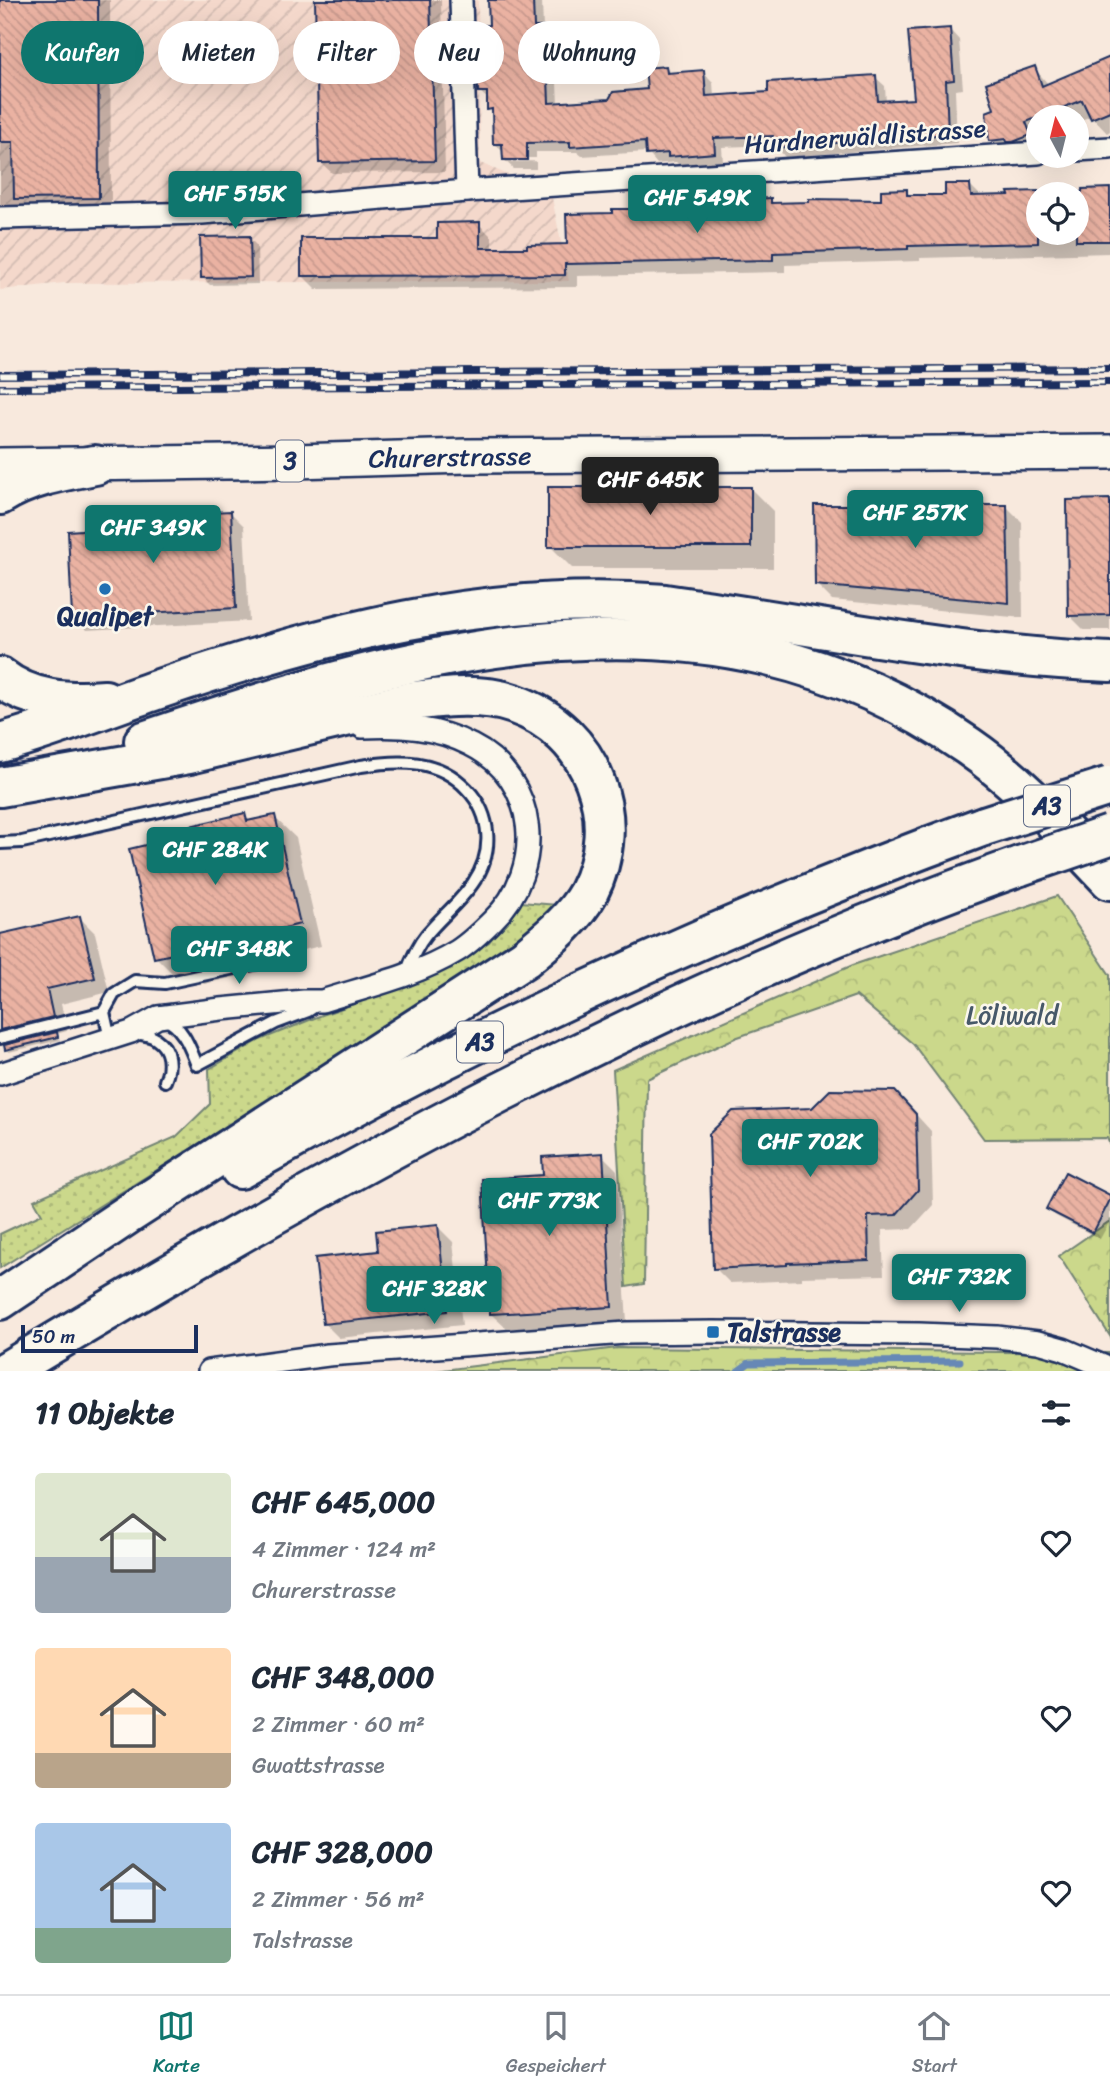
<!DOCTYPE html>
<html lang="de">
<head>
<meta charset="utf-8">
<style>
	:root { --surface:#fff; --page:#f2f2f3; --text:#1f2937; --muted:#747a83; --line:#e0e1e3; --accent:#0f766e }
	body { margin:0; font-family:Sriracha,sans-serif; background:var(--page); color:var(--text); height:100vh; display:flex; flex-direction:column; font-size:26px; white-space:nowrap }
	* { box-sizing:border-box; margin:0 }
	p { font-size:23px; color:var(--muted) }
	.icon { flex:none; width:38px; height:38px; fill:none; stroke:currentColor; stroke-width:2; stroke-linecap:round; stroke-linejoin:round }
	.map { position:relative; height:1371px; overflow:hidden }
	.side { display:flex; flex-direction:column; background:var(--surface); flex:1 }
	.side>* { flex:none }
	.hud { position:absolute; left:21px; top:21px; width:700px; height:63px; display:flex; gap:14px }
	.needle { width:46px; rotate:353deg }
	.controls { position:absolute; left:1026px; top:105px; display:grid; gap:14px }
	.controls a { display:grid; place-items:center; width:63px; height:63px; border-radius:50%; background:var(--surface); box-shadow:0 7px 28px #0002; font-size:35px }
	.scale { position:absolute; left:21px; bottom:18px; width:177px; box-sizing:border-box; padding-left:7px; border:4px solid #1b2f5e; border-top:0; font-size:19px; line-height:24px; white-space:nowrap; color:#1b2f5e; -webkit-text-stroke:5px #fbf7ec; paint-order:stroke }
	.price { position:absolute; translate:-50% -60px; padding:0 16px; border-radius:7px; background:var(--accent); color:#fff; font-size:23px; line-height:46px; filter:drop-shadow(0 2px 4px #0008) }
	.price::after { content:''; position:absolute; left:50%; top:42px; width:21px; height:16px; margin-left:-10px; background:inherit; clip-path:polygon(0 0,100% 0,50% 100%) }
	.price.on { background:#222; color:#fff }
	ul { padding:0; list-style:none }
	li { display:flex; align-items:center; gap:21px; height:175px; padding:0 35px }
	li span { display:grid; place-items:center; flex:none; width:196px; height:140px; border-radius:7px; color:#555 }
	li>.icon { margin-inline-start:auto }
	span .icon { width:84px; height:84px; fill:#fffc; stroke-width:1 }
	li b { font-size:30px }
	h2 { display:flex; justify-content:space-between; align-items:center; height:84px; padding:0 35px; font-size:30px }
	.pill { padding:0 24px; border-radius:32px; background:var(--surface); box-shadow:0 7px 28px #0002; font-size:24px; line-height:63px }
	.pill.on { background:var(--accent); color:#fff }
	.menu { display:flex; justify-content:space-around; align-items:center; height:98px; border-top:2px solid var(--line); background:var(--surface); font-size:19px; color:var(--muted) }
	.menu a { display:grid; justify-items:center; gap:4px }
	.menu .on { color:var(--accent) }
	.map>svg:first-child { display:block }
</style>
</head>
<body>
<div class="map">
<svg width="1110" height="1371" viewBox="0 0 1110 1371">
	<defs>
		<pattern id="industrial-furrows" width="10" height="10" patternUnits="userSpaceOnUse" patternTransform="scale(1.75)"><rect width="10" height="10" fill="#f4d8cb"/><path d="M-1 1l2-2M0 10L10 0M9 11l2-2" fill="none" stroke="#d1bab1"/></pattern>
		<pattern id="grass-dots" width="8" height="8" patternUnits="userSpaceOnUse" patternTransform="scale(1.75)"><rect width="8" height="8" fill="#cbd88b"/><path d="M2 2h.1M6 6h.1" fill="none" stroke="#aeba7a" stroke-width="1.8" stroke-linecap="round"/></pattern>
		<pattern id="forest-crowns" width="20" height="18" patternUnits="userSpaceOnUse" patternTransform="scale(1.75)"><rect width="20" height="18" fill="#cbd88b"/><path d="M2 6a3 3 0 1 1 6 0M12 15a3 3 0 1 1 6 0" fill="none" stroke="#aeba7a"/></pattern>
		<pattern id="building-back-hatch" width="6" height="6" patternUnits="userSpaceOnUse" patternTransform="scale(1.75)"><rect width="6" height="6" fill="#eab2a2"/><path d="M-1 5l2 2M0 0l6 6M5-1l2 2" fill="none" stroke="#c8998e"/></pattern>
	</defs>
	<rect width="100%" height="100%" fill="#f8e9dd"/>
	<filter id="ink" filterUnits="userSpaceOnUse"><feTurbulence type="fractalNoise" baseFrequency=".0143" numOctaves="2"/><feDisplacementMap in="SourceGraphic" scale="14" xChannelSelector="R" yChannelSelector="G"/><feConvolveMatrix kernelMatrix="1 2 1 2 8 2 1 2 1" color-interpolation-filters="sRGB"/></filter>
	<g filter="url(#ink)">
		<polygon fill="url(#industrial-furrows)" points="0,0 478,0 480,163 551,193 569,281 64,283 0,290"/>
		<polygon fill="url(#grass-dots)" stroke="#738474" stroke-width="2" points="520,902 559,905 511,949 0,1268 0,1234 42,1214 34,1200 176,1137 210,1104 209,1069 260,1040 322,1015 431,977 489,942"/>
		<g fill="url(#forest-crowns)" stroke="#738474" stroke-width="2">
			<polygon points="1057,896 1110,975 1110,1145 1107,1138 984,1139 913,1044 856,996 735,1038 647,1079 644,1284 626,1287 613,1070 853,965"/>
			<polygon points="1110,1221 1110,1336 1059,1256"/>
			<polygon points="617,1348 1110,1353 1110,1371 435,1371"/>
		</g>
		<g fill="#0003" fill-rule="evenodd">
			<polygon points="0,0 110,0 111,211 0,211"/>
			<polygon points="317,0 441,0 445,172 332,173 320,162"/>
			<path d="M490,0H542L543,29H545L555,38L558,105L610,101L649,91L665,68L672,74L703,72L713,82L714,97L770,94L875,77L885,86L886,103L915,101L950,30L959,40L963,89L955,90L957,143L785,157L775,145L722,147L723,162L680,166L676,162L657,164L647,152L582,156L577,152H536V169H514L504,160V153L494,143L493,113L489,109V100L480,92L491,27ZM511,158H536V161L511,162Z"/>
			<polygon points="1110,59 1110,131 1107,133 1091,116 1076,122 1076,117 1038,117 1038,152 1005,154 991,140 997,110 1034,68 1049,85"/>
			<polygon points="970,185 982,197 1010,197 1010,194 1043,193 1045,194 1038,194 1038,233 1076,233 1110,190 1110,253 920,258 920,261 785,265 785,272 577,276 577,287 316,289 303,276 439,239 479,224 492,237 492,250 569,246 614,215 647,210 651,214 684,214 708,203 716,211 749,210 770,200 775,204 883,201 906,191 913,197 947,196"/>
			<polygon points="249,238 257,246 258,284 210,285 202,277"/>
			<polygon points="751,489 773,511 773,568 572,568 550,546"/>
			<polygon points="1110,501 1110,630 1084,630 1069,615"/>
			<polygon points="1006,506 1022,522 1023,618 832,600 817,585"/>
			<polygon points="231,513 244,526 249,621 87,630 74,616 113,530"/>
			<polygon points="244,815 251,822 274,817 296,838 321,946 294,952 297,962 204,984 195,975 178,979 156,957 156,844"/>
			<polygon points="80,918 95,933 109,992 61,1004 67,1031 56,1034 60,1040 9,1052 6,1049 16,1044 5,1033 0,1034 0,936"/>
			<polygon points="910,1108 931,1131 933,1205 911,1229 882,1230 884,1275 802,1277 802,1280 730,1283 715,1268 813,1110"/>
			<polygon points="602,1155 617,1170 627,1322 507,1329 491,1314 545,1177"/>
			<polygon points="1110,1197 1110,1221 1100,1239 1056,1216 1048,1209"/>
			<polygon points="438,1227 453,1242 462,1325 339,1338 324,1323 380,1253"/>
		</g>
		<g fill="none" stroke-linecap="round" stroke-linejoin="round">
			<polyline stroke="#6688b6" stroke-width="7" points="738,1371 749,1363 960,1361"/>
		</g>
		<g fill="url(#building-back-hatch)" stroke="#1b2f5e" stroke-width="2">
			<polygon points="0,0 98,0 99,198 14,199 13,142 0,142"/>
			<polygon points="315,0 430,0 435,161 319,163"/>
			<polygon points="488,0 533,0 534,27 546,27 549,103 609,99 613,92 647,89 645,68 666,66 667,73 704,70 706,96 768,92 768,82 876,75 878,101 914,99 908,31 950,28 954,80 946,81 948,134 774,148 773,136 714,138 715,153 668,157 668,153 646,155 645,142 570,147 570,142 527,143 527,160 503,160 502,144 493,144 492,109 487,110 487,92 478,92 477,26 489,25"/>
			<polygon points="1110,57 1110,111 1091,119 1082,100 1026,122 1031,135 1013,142 1007,142 1006,139 989,141 986,112 994,109 986,83 1035,66 1042,86"/>
			<polygon points="945,184 970,184 971,196 1009,195 1008,192 1038,191 1038,243 908,246 908,249 773,253 773,260 565,264 565,275 301,276 301,238 437,238 437,223 480,222 480,248 527,248 527,245 567,244 566,214 612,213 612,209 647,209 647,213 682,213 682,201 709,201 709,209 747,208 747,199 771,198 771,203 809,202 809,199 881,200 881,190 907,189 907,195 945,195"/>
			<polygon points="1110,188 1110,241 1076,241 1076,193 1082,192 1082,189"/>
			<polygon points="250,236 251,277 201,278 200,237"/>
			<rect x="548" y="487" width="203" height="60"/>
			<polygon points="1110,499 1110,615 1068,616 1067,500"/>
			<polygon points="814,505 1007,505 1009,603 815,585"/>
			<polygon points="231,511 236,608 72,617 68,531 111,528 110,517"/>
			<polygon points="245,813 247,821 275,815 300,924 273,931 276,941 180,963 178,953 154,958 129,849 154,843 152,835"/>
			<polygon points="80,916 95,978 47,989 53,1017 0,1030 0,934"/>
			<polygon points="57,1032 58,1037 5,1050 4,1045"/>
			<polygon points="830,1090 895,1091 916,1114 918,1190 896,1215 868,1216 869,1260 787,1263 787,1265 713,1269 709,1134 733,1111 812,1108"/>
			<polygon points="603,1153 612,1307 490,1314 482,1179 543,1175 542,1157"/>
			<polygon points="1065,1172 1110,1195 1110,1200 1093,1233 1046,1209"/>
			<polygon points="438,1225 447,1311 323,1324 315,1258 378,1251 376,1231"/>
		</g>
		<g fill="none" stroke-linecap="round" stroke-linejoin="round">
			<defs>
				<g id="service">
					<path d="M0,843L22,842L361,766C399,760 438,758 467,789C492,815 494,853 473,883C460,902 441,917 426,935C417,946 411,960 406,973"/>
					<path d="M164,1019C183,1026 190,1048 197,1065L276,1023L308,1011L317,1005"/>
					<path d="M134,1033C141,1034 151,1035 156,1039C171,1049 171,1067 165,1081"/>
					<polyline points="0,1038 104,1012"/>
					<polyline points="110,1039 104,1012 114,994 135,981 165,983 282,958"/>
				</g>
				<g id="minor">
					<polyline points="461,0 467,191"/>
					<polyline points="1076,150 1110,148"/>
					<polyline points="0,218 202,213 467,191 1038,153"/>
					<path d="M0,1074L131,1032L158,1017L221,1009L304,1001H322C366,987 416,976 457,951C470,943 482,931 493,920C546,869 539,779 471,745C437,727 400,725 362,727"/>
					<polyline points="209,1371 328,1355 626,1333 713,1332 919,1334 997,1337 1038,1342 1063,1349 1110,1369"/>
				</g>
				<polyline id="primary" points="0,465 295,461 467,456 1110,452"/>
				<g id="motorway">
					<path d="M0,495C28,477 63,471 95,465"/>
					<path d="M0,677C30,701 68,703 105,700"/>
					<path d="M144,741C417,648 708,566 968,746C1022,783 1065,833 1110,880"/>
					<path d="M0,743C53,729 104,708 156,690C320,634 490,589 665,604C813,625 960,656 1110,662"/>
					<path d="M0,787L189,754L413,701C446,697 482,693 514,704C593,731 626,820 588,893C573,920 548,939 525,958L127,1215L0,1300"/>
					<path d="M240,1169C478,1034 727,920 984,826"/>
					<path d="M7,1371C330,1175 663,992 1020,866"/>
				</g>
			</defs>
			<use href="#service" stroke="#1b2f5e" stroke-width="16"/>
			<use href="#minor" stroke="#1b2f5e" stroke-width="26"/>
			<use href="#primary" stroke="#1b2f5e" stroke-width="38"/>
			<use href="#motorway" stroke="#1b2f5e" stroke-width="44"/>
			<use href="#service" stroke="#fbf7ec" stroke-width="10"/>
			<use href="#minor" stroke="#fbf7ec" stroke-width="21"/>
			<use href="#primary" stroke="#fbf7ec" stroke-width="33"/>
			<use href="#motorway" stroke="#fbf7ec" stroke-width="38"/>
			<defs>
				<g id="rail">
					<polyline points="0,375 1110,368"/>
					<polyline points="0,388 1110,382"/>
				</g>
			</defs>
			<use href="#rail" stroke="#1b2f5e" stroke-width="8"/>
			<use href="#rail" stroke="#fbf7ec" stroke-width="5" stroke-dasharray="16" stroke-linecap="butt"/>
			<defs>
				<g id="motorway-bridge">
					<polyline points="984,826 1110,786"/>
					<polyline points="1020,866 1110,835"/>
				</g>
			</defs>
			<use href="#motorway-bridge" stroke="#1b2f5e" stroke-width="44" stroke-linecap="butt"/>
			<use href="#motorway-bridge" stroke="#fbf7ec" stroke-width="38"/>
		</g>
	</g>
	<g fill="#1f6fb2" stroke="#fbf7ec" stroke-width="2.5">
		<circle cx="105" cy="589" r="7"/>
		<rect x="706" y="1325" width="14" height="14" rx="3.5"/>
	</g>
	<g text-anchor="middle" dominant-baseline="central" stroke-width="5" stroke-linejoin="round" paint-order="stroke">
		<g fill="#fbf7ec" stroke="#5e6b89" stroke-width="2">
			<rect x="276" y="440.5" width="28" height="41" rx="5"/>
			<rect x="1024" y="785.5" width="46" height="41" rx="5"/>
			<rect x="457" y="1021.5" width="46" height="41" rx="5"/>
		</g>
		<g font-size="24" font-weight="bold" fill="#1b2f5e">
			<text x="290" y="461">3</text>
			<text x="1047" y="806">A3</text>
			<text x="480" y="1042">A3</text>
		</g>
		<g font-size="26" fill="#1b2f5e" stroke="#fbf7ec">
			<text transform="translate(865 136) rotate(-4)">Hurdnerwäldlistrasse</text>
			<text transform="translate(450 457) rotate(-1)">Churerstrasse</text>
		</g>
		<g font-size="26" font-weight="bold" fill="#1b2f5e" stroke="#fbf7ec">
			<text x="105" y="616">Qualipet</text>
			<text x="727" y="1332" text-anchor="start">Talstrasse</text>
		</g>
		<g font-size="26" fill="#475969" stroke="#fbf7ec">
			<text x="1012" y="1015">Löliwald</text>
		</g>
	</g>
</svg>
<div class="controls">
<a><svg class="needle" viewBox="-14 -14 28 28"><path d="M0-13l5 13h-10z" fill="#e53935"/><path d="M0 13l5-13h-10z" fill="#747a83"/></svg></a>
<a><svg class="icon" aria-label="locate" viewBox="0 0 24 24"><circle cx="12" cy="12" r="6"/><path d="M12 2v4M12 18v4M2 12h4M18 12h4"/></svg></a>
</div>
<div class="scale">50 m</div>
<b class="price" style="left:235px;top:231px">CHF 515K</b>
<b class="price" style="left:697px;top:235px">CHF 549K</b>
<b class="price on" style="left:650px;top:517px">CHF 645K</b>
<b class="price" style="left:915px;top:550px">CHF 257K</b>
<b class="price" style="left:153px;top:565px">CHF 349K</b>
<b class="price" style="left:215px;top:887px">CHF 284K</b>
<b class="price" style="left:239px;top:986px">CHF 348K</b>
<b class="price" style="left:810px;top:1179px">CHF 702K</b>
<b class="price" style="left:549px;top:1238px">CHF 773K</b>
<b class="price" style="left:959px;top:1314px">CHF 732K</b>
<b class="price" style="left:434px;top:1326px">CHF 328K</b>
<div class="hud">
<a class="pill on">Kaufen</a>
<a class="pill">Mieten</a>
<a class="pill">Filter</a>
<a class="pill">Neu</a>
<a class="pill">Wohnung</a>
</div>
</div>
<section class="side">
<h2>11 Objekte<svg class="icon" aria-label="filters" viewBox="0 0 24 24"><path d="M4 7h16M4 17h16"/><circle cx="9" cy="7" r="2"/><circle cx="15" cy="17" r="2"/></svg></h2>
<ul>
<li><span style="background:linear-gradient(#dfe7d0 60%,#9aa5b1 0)"><svg class="icon" aria-label="home" viewBox="0 0 24 24"><path d="M3 11l9-7 9 7M6 9v11h12V9"/></svg></span><div><b>CHF 645,000</b><p>4 Zimmer · 124 m²</p><p>Churerstrasse</p></div><svg class="icon" aria-label="heart" viewBox="0 0 24 24"><path d="M12 20l-8-8c-3-5 5-10 8-4 3-6 11-1 8 4z"/></svg></li>
<li><span style="background:linear-gradient(#ffd9b3 75%,#b9a48a 0)"><svg class="icon" aria-label="home" viewBox="0 0 24 24"><path d="M3 11l9-7 9 7M6 9v11h12V9"/></svg></span><div><b>CHF 348,000</b><p>2 Zimmer · 60 m²</p><p>Gwattstrasse</p></div><svg class="icon" aria-label="heart" viewBox="0 0 24 24"><path d="M12 20l-8-8c-3-5 5-10 8-4 3-6 11-1 8 4z"/></svg></li>
<li><span style="background:linear-gradient(#a9c7e8 75%,#7fa58c 0)"><svg class="icon" aria-label="home" viewBox="0 0 24 24"><path d="M3 11l9-7 9 7M6 9v11h12V9"/></svg></span><div><b>CHF 328,000</b><p>2 Zimmer · 56 m²</p><p>Talstrasse</p></div><svg class="icon" aria-label="heart" viewBox="0 0 24 24"><path d="M12 20l-8-8c-3-5 5-10 8-4 3-6 11-1 8 4z"/></svg></li>
</ul>
</section>
<nav class="menu">
<a class="on"><svg class="icon" aria-label="map" viewBox="0 0 24 24"><path d="M3 6l6-2 6 2 6-2v14l-6 2-6-2-6 2zM9 4v14M15 6v14"/></svg>Karte</a>
<a><svg class="icon" aria-label="saved" viewBox="0 0 24 24"><path d="M7 4h10v16l-5-4-5 4z"/></svg>Gespeichert</a>
<a><svg class="icon" aria-label="home" viewBox="0 0 24 24"><path d="M3 11l9-7 9 7M6 9v11h12V9"/></svg>Start</a>
</nav>
</body>
</html>
